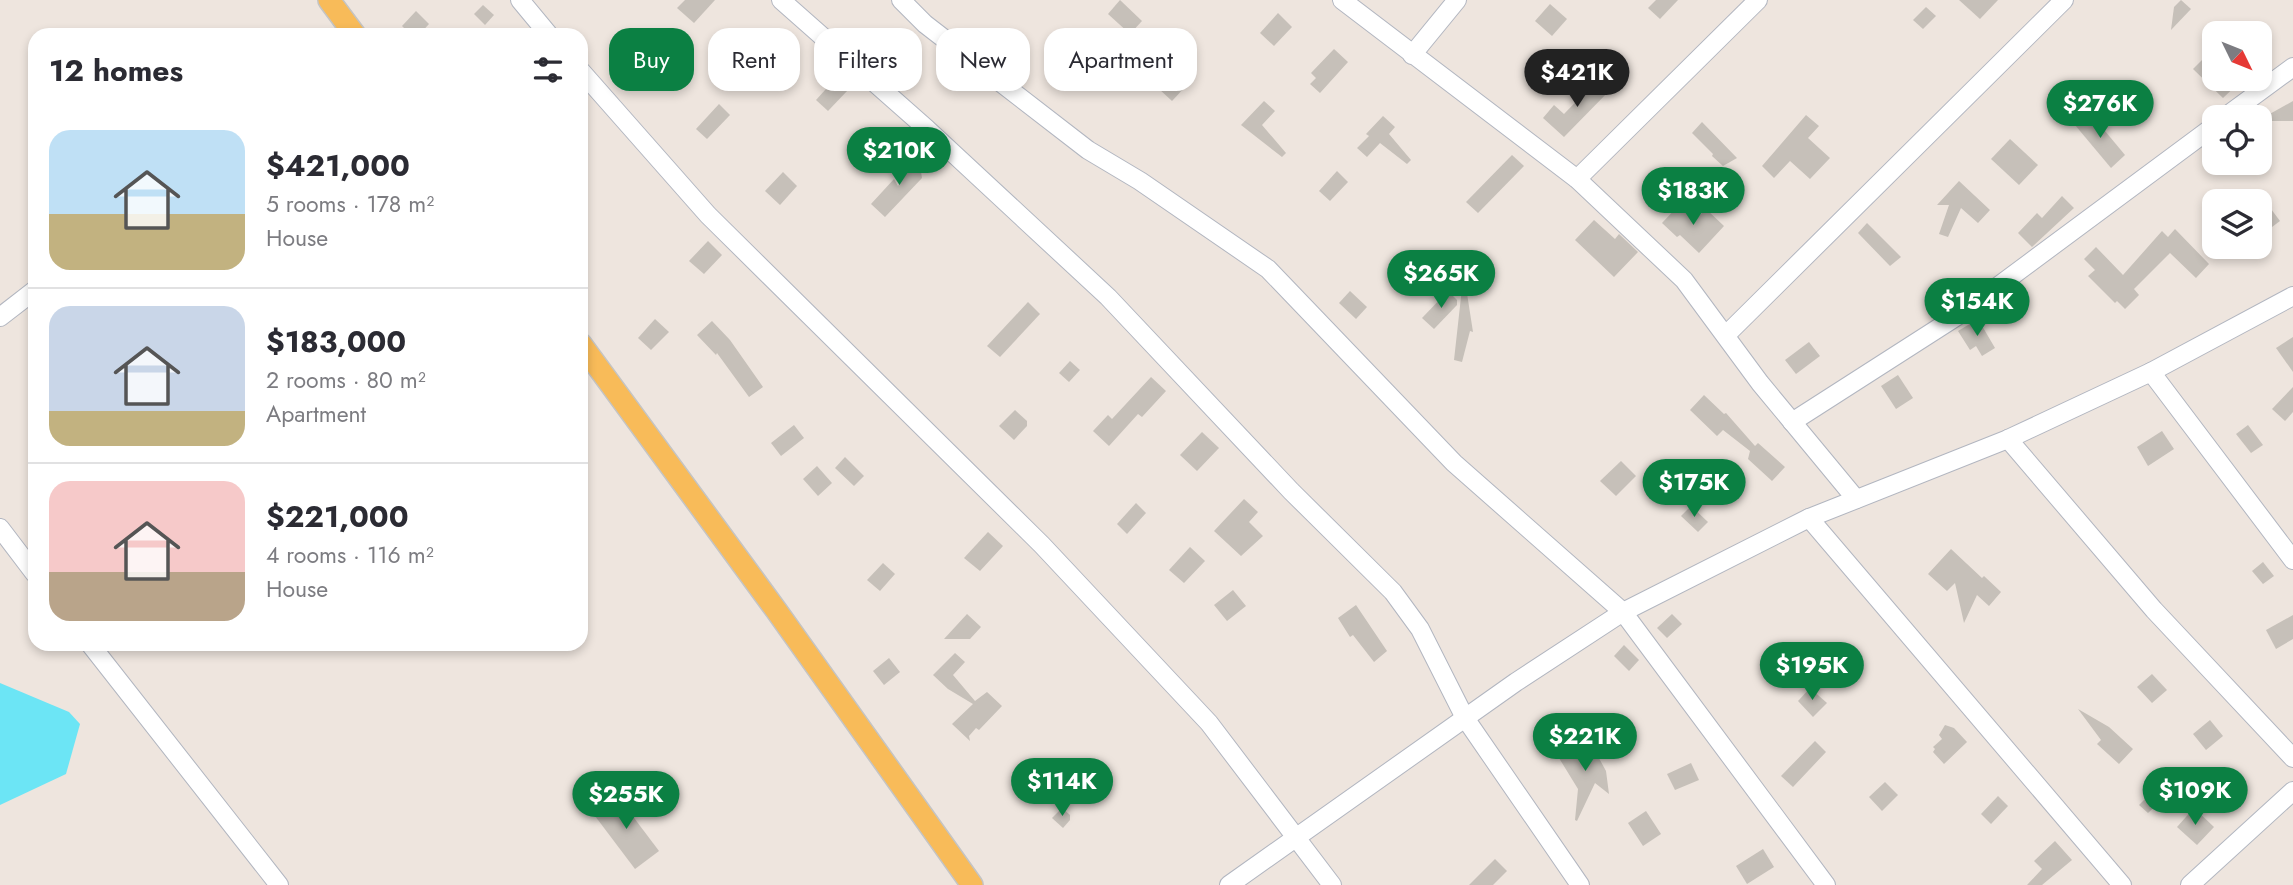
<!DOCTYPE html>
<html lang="en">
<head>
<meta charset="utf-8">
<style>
	:root { --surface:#fff; --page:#f7f7f7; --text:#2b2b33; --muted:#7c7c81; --line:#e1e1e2; --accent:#0b8043 }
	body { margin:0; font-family:Jost,sans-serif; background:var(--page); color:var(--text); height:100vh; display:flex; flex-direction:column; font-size:26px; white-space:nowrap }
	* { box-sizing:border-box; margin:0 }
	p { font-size:23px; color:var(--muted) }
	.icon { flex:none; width:38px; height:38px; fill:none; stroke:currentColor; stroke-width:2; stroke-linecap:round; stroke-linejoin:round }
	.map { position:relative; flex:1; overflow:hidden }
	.drawer { position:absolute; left:28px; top:28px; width:560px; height:623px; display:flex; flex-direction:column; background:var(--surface); border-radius:21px; box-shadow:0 4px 10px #0003 }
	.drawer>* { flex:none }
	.top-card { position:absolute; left:609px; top:28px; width:665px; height:63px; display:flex; gap:14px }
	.needle { width:46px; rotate:133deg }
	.fabs { position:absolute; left:2202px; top:21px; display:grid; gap:14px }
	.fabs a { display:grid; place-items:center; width:70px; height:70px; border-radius:14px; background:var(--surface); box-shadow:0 4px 10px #0003; font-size:35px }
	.price { position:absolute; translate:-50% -60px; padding:0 16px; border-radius:24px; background:var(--accent); color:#fff; font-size:23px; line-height:46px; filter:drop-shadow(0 2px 4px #0008) }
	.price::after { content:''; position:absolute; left:50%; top:42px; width:21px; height:16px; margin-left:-10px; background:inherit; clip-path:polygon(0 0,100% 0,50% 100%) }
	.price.current { background:#222; color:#fff }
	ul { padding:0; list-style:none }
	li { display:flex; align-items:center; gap:21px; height:175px; padding:0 21px }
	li+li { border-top:2px solid var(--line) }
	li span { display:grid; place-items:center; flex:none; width:196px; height:140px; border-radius:21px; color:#555 }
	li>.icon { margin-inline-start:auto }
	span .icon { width:84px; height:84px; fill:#fffc; stroke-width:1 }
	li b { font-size:30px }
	h2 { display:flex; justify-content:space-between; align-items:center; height:84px; padding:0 21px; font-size:30px }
	.chip { padding:0 24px; border-radius:21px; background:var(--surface); box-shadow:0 4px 10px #0003; font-size:24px; line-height:63px }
	.chip.current { background:var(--accent); color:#fff }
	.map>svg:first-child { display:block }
</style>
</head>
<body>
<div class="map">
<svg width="2293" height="885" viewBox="0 0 2293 885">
	<rect width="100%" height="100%" fill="#eee5de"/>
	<polygon fill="#6ce5f5" points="0,683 69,712 80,724 66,774 0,805"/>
	<g fill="#c6c0b9">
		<polygon points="685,0 715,0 694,23 677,8"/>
		<polygon points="1120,0 1142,21 1130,34 1108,14"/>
		<polygon points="1656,0 1678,0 1660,19 1648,8"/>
		<polygon points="1959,0 1998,0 1980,19"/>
		<polygon points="2181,0 2191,9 2171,30 2174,7"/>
		<polygon points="1550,4 1567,19 1552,36 1535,21"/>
		<polygon points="483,5 494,15 485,25 474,14"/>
		<polygon points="1926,7 1936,16 1923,29 1913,20"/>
		<polygon points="416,11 429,24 419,35 411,35 402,26"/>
		<polygon points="1278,13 1292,27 1274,46 1260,33"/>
		<polygon points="650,32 659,42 655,45 665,58 640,78 622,56"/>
		<polygon points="2214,48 2214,79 2243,79 2223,98 2193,69"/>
		<polygon points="1334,49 1348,62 1320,93 1310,84 1316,78 1311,73"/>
		<polygon points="1173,73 1186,86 1172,101 1159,89"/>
		<polygon points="1599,78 1611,89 1564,137 1543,118 1554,105 1564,114"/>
		<polygon points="835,79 848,90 828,111 816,100"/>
		<polygon points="1264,101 1275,111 1262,125 1286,153 1282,157 1241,125"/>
		<polygon points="2293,101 2293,121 2259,121 2259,120"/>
		<polygon points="719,104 730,115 707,139 696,129"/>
		<polygon points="2090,113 2125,155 2111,168 2075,125"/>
		<polygon points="1806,115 1819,126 1808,138 1830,158 1810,179 1790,161 1774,178 1762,166"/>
		<polygon points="1383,116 1395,127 1389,134 1411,160 1407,164 1380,143 1367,157 1357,148 1369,136 1366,134"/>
		<polygon points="1702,122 1737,158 1723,166 1712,156 1713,154 1692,133"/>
		<polygon points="2010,139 2038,165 2019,185 1991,159"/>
		<polygon points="917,147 922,178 885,217 871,204 894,179 898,186"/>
		<polygon points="1512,155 1524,166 1478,213 1466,202"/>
		<polygon points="1337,171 1348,182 1330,201 1319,191"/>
		<polygon points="783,172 797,186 780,205 765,191"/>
		<polygon points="1959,181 1990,210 1978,223 1961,208 1948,237 1939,234 1949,205 1937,205"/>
		<polygon points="2259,193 2280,221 2268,230 2259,218"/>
		<polygon points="2062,196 2074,208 2032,247 2018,233 2037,213 2042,218"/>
		<polygon points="1680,204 1696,219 1706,209 1724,226 1699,253 1680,235 1677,237 1662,223"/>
		<polygon points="1594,220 1615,239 1619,234 1638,252 1614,277 1575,240"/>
		<polygon points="1867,223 1901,257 1890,266 1858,233"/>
		<polygon points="2175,229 2209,264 2196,278 2170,253 2134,289 2139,295 2125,309 2117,301 2115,303 2088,276 2095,270 2084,259 2096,247 2123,275 2162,231 2168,237"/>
		<polygon points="708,241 722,255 704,274 689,261"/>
		<polygon points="1466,287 1473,332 1470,331 1462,362 1454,360 1462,288"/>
		<polygon points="1350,291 1367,307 1356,319 1339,303"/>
		<polygon points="1448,291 1457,300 1457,305 1434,329 1422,318"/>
		<polygon points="1028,302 1040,314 1000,357 987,346"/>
		<polygon points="655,319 669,332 651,350 638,338"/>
		<polygon points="1978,319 1995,348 1982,356 1976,346 1970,350 1958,331"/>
		<polygon points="712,321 730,340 763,387 749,397 717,353 716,355 697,335"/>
		<polygon points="2293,337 2293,372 2276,348"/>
		<polygon points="1809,342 1820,356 1796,374 1785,360"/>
		<polygon points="1070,361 1080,370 1069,382 1059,373"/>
		<polygon points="1898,375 1913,398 1896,409 1881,386"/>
		<polygon points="1151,377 1166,391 1142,417 1138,414 1109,446 1093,431 1108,415 1112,419"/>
		<polygon points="2293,387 2293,412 2285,421 2272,409"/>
		<polygon points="1704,395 1724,414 1726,413 1755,446 1758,443 1785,467 1772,481 1748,459 1750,451 1723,430 1717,436 1690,410"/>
		<polygon points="1015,410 1027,421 1027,426 1014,440 999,426"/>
		<polygon points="794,425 804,438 781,456 771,443"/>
		<polygon points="2248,425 2263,445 2251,453 2236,434"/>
		<polygon points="2162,431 2174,449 2148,466 2137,447"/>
		<polygon points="1202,432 1219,448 1197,471 1180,455"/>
		<polygon points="845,457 864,476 854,486 835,468"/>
		<polygon points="1621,461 1636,476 1616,496 1600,481"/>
		<polygon points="817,466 832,483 818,496 803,479"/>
		<polygon points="1244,499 1258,512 1249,522 1263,536 1241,556 1214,531"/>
		<polygon points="1136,503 1146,513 1127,534 1117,524"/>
		<polygon points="1691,506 1708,522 1698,532 1681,516"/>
		<polygon points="988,532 1003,546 980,571 964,558"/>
		<polygon points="1190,547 1205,561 1184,583 1169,570"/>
		<polygon points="1951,549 1982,578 1984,576 2001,592 1989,606 1977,595 1964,623 1955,583 1947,591 1928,574"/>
		<polygon points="2263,562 2274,576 2263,584 2252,571"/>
		<polygon points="883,563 895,574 880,591 867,580"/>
		<polygon points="1233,590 1246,606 1227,621 1214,605"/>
		<polygon points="1356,605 1387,651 1374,662 1353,635 1350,637 1338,618"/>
		<polygon points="967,614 981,627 970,639 944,639"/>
		<polygon points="1672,614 1682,624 1667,638 1657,628"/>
		<polygon points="2293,615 2293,639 2276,649 2266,630"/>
		<polygon points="1624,645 1639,660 1629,671 1614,656"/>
		<polygon points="955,653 965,662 953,675 975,701 987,692 1002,706 979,730 976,728 969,736 970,741 952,724 973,704 948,689 933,675"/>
		<polygon points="889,658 900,672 884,685 873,671"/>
		<polygon points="2152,674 2167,690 2152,703 2137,687"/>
		<polygon points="1810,688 1827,703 1813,717 1798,701"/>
		<polygon points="2078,709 2109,727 2133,749 2119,764 2097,744 2101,740"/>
		<polygon points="2210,720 2223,736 2206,750 2193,734"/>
		<polygon points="1945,725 1954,728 1967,742 1944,764 1933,752 1935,749 1933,747 1942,739 1939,735"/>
		<polygon points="1589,740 1606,771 1609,794 1595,783 1577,821 1575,820 1578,789 1559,758"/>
		<polygon points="1815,741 1826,752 1793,787 1781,776"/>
		<polygon points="1691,763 1699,780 1675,790 1667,774"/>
		<polygon points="2164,781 2169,781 2187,798 2176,809 2156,790"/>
		<polygon points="1885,782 1898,795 1882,811 1869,797"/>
		<polygon points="2154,790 2163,799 2148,813 2139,805"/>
		<polygon points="616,794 659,851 635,869 592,812"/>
		<polygon points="1998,796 2008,806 1991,824 1981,814"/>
		<polygon points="1062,808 1070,815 1070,820 1063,828 1052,818"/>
		<polygon points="2194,808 2214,827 2197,845 2177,827"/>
		<polygon points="1646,811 1661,834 1643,846 1628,823"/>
		<polygon points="2055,841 2072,860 2042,885 2027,885 2042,869 2034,861"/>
		<polygon points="1763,849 1774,867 1747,884 1736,866"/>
		<polygon points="1495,859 1507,871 1493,885 1469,885"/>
	</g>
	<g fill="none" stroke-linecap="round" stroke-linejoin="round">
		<defs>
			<g id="minor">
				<polyline points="520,0 549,35"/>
				<polyline points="781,0 927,129 1108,297 1291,491 1393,592 1420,629 1465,718 1580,885"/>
				<polyline points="901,0 925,24 1088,150 1140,181 1268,269 1454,463 1623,612 1826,885"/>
				<polyline points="1342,0 1577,179 1684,280 1760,383 1856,499"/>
				<polyline points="1412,55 1457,0"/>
				<polyline points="581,71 708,215 1042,545 1209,723 1332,885"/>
				<polyline points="2225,117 2293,67"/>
				<polyline points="1577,179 1758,0"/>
				<polyline points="0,317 35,290"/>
				<polyline points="1726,335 2064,0"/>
				<polyline points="2151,372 2293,560"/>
				<polyline points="1792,422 1962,313 2214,126"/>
				<polyline points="2008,439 2154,610 2293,758"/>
				<polyline points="1809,518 2122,885"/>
				<polyline points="0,528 35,574"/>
				<polyline points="90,644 279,885"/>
				<polyline points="1229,885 1516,682 1623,612 1809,518 2008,439 2151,372 2293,296"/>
				<polyline points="2190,885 2293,791"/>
			</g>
			<g id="major">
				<polyline points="329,0 355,35"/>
				<polyline points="581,344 776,610 972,885"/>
			</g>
		</defs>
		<use href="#minor" stroke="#b2b6c0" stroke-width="20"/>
		<use href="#major" stroke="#c4c4c4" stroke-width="24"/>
		<use href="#minor" stroke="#fff" stroke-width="18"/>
		<use href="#major" stroke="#f8bb59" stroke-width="21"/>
	</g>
</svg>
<div class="fabs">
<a><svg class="needle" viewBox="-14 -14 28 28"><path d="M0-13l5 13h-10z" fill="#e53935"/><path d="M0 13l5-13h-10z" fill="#7c7c81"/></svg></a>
<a><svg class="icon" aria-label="locate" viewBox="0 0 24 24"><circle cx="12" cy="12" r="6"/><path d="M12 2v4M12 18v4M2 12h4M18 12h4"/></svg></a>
<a><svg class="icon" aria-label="layers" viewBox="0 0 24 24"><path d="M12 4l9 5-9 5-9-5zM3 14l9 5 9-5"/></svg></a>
</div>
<b class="price current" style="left:1577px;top:109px">$421K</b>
<b class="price" style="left:2100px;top:140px">$276K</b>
<b class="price" style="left:899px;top:187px">$210K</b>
<b class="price" style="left:1693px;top:227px">$183K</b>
<b class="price" style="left:1441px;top:310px">$265K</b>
<b class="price" style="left:1977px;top:338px">$154K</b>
<b class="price" style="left:1694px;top:519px">$175K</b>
<b class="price" style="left:1812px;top:702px">$195K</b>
<b class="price" style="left:1585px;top:773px">$221K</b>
<b class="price" style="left:1062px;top:818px">$114K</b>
<b class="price" style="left:2195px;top:827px">$109K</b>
<b class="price" style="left:626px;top:831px">$255K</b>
<div class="top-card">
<a class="chip current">Buy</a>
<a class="chip">Rent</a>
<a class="chip">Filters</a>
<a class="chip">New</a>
<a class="chip">Apartment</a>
</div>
<section class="drawer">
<h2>12 homes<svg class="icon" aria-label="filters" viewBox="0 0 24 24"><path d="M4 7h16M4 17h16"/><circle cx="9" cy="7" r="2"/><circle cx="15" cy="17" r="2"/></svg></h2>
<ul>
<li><span style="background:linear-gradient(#bfe0f5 60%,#c2b280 0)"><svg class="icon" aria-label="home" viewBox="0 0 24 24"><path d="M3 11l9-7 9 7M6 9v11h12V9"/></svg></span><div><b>$421,000</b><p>5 rooms · 178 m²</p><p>House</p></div></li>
<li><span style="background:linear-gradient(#c9d6e8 75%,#c2b280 0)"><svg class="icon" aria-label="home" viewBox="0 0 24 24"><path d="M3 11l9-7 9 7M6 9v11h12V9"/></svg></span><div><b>$183,000</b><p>2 rooms · 80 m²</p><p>Apartment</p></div></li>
<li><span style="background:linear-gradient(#f6c9c9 65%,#b9a48a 0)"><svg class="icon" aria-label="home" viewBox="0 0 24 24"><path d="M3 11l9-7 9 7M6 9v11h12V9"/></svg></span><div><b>$221,000</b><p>4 rooms · 116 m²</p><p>House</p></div></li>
</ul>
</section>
</div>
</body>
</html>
